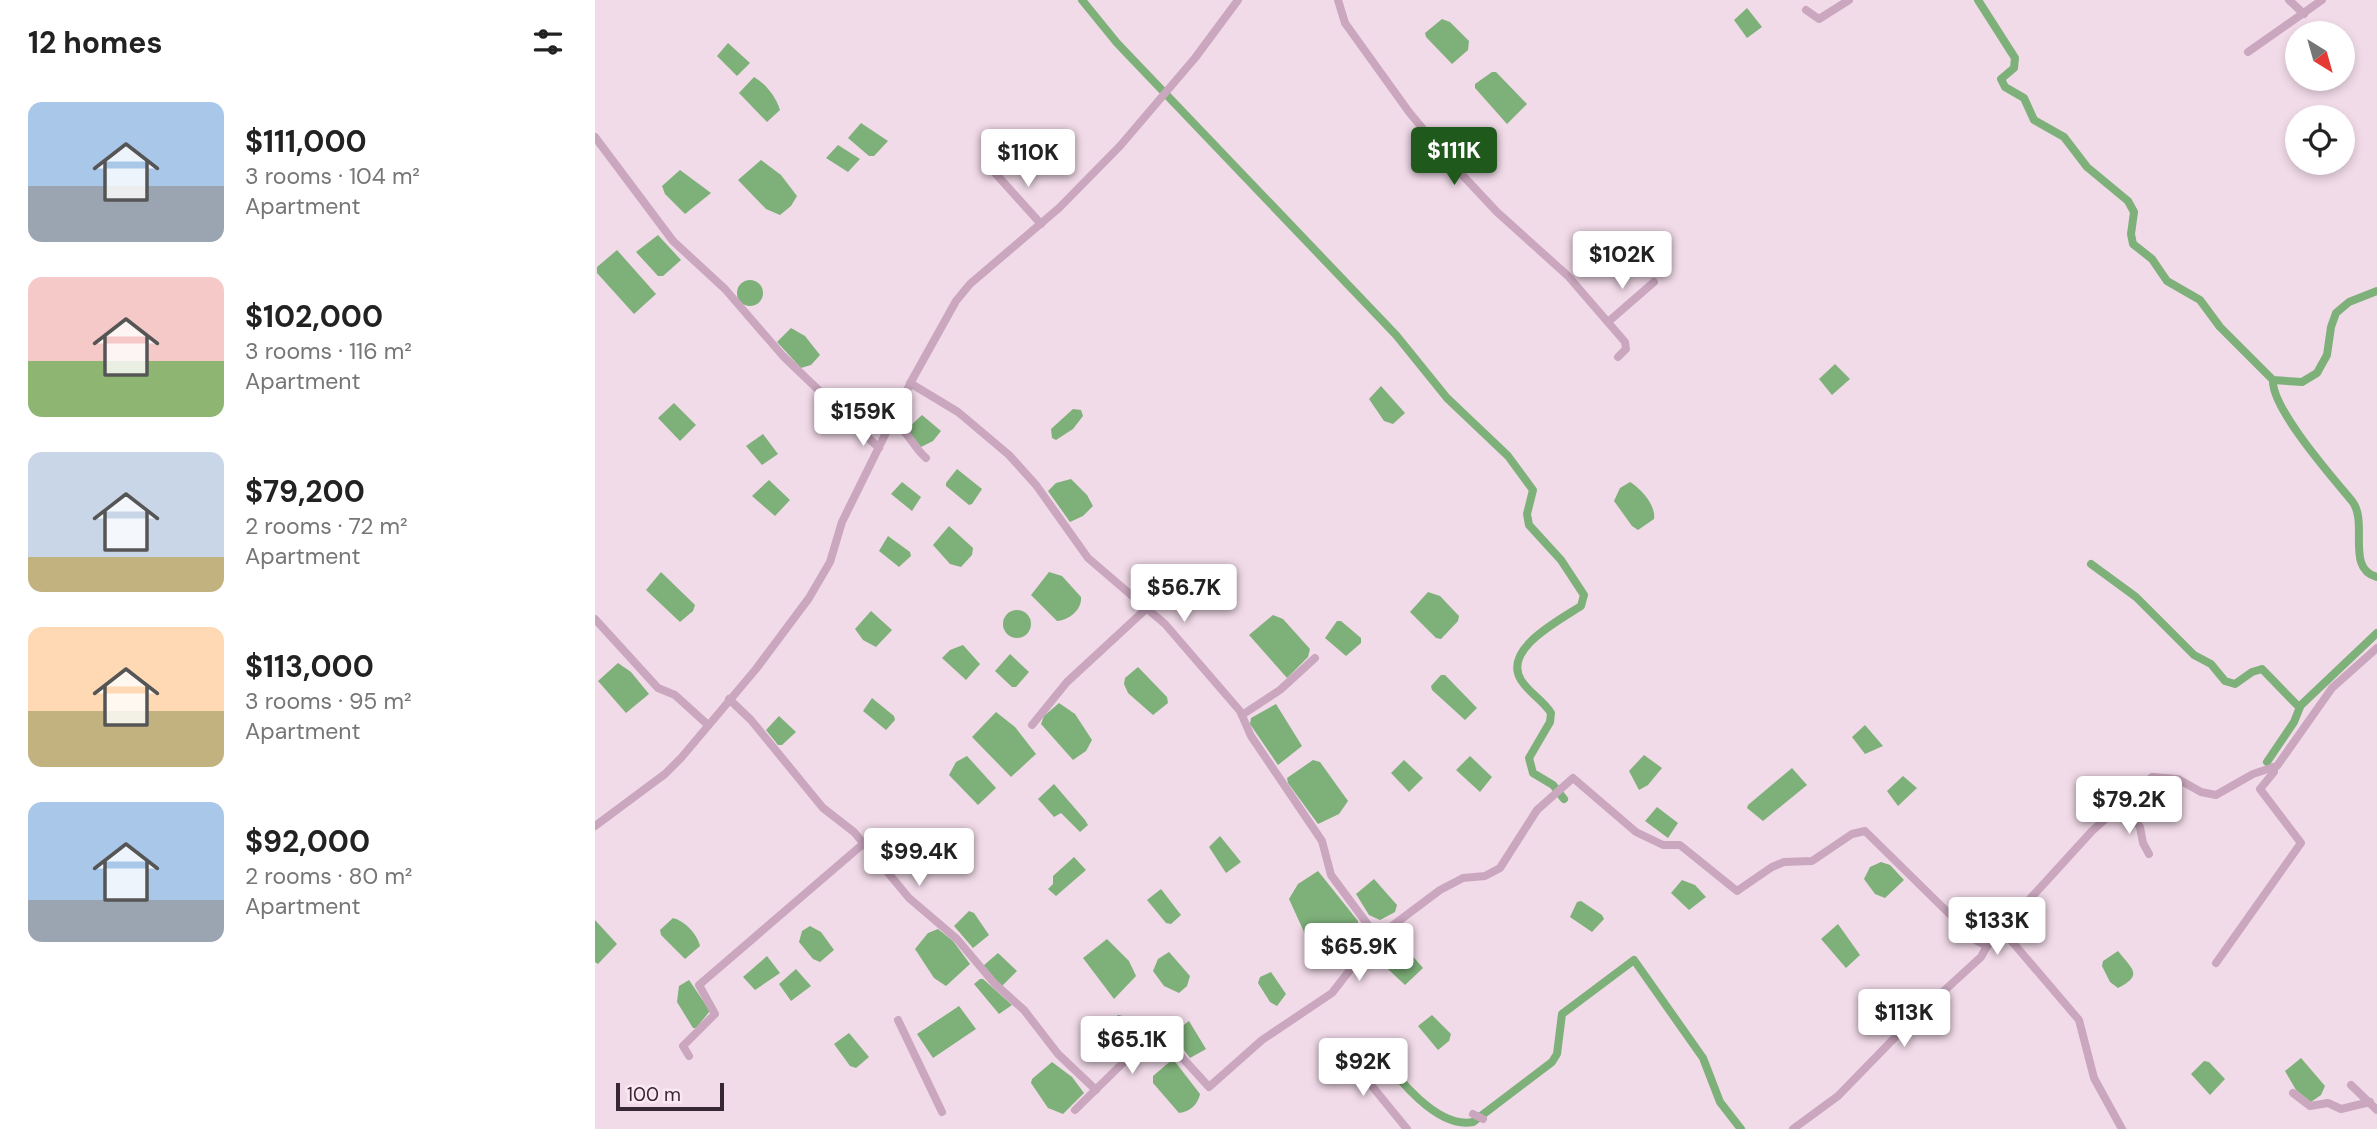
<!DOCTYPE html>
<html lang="en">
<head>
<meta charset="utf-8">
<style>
	:root { --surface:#fff; --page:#f2f2f2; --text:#222; --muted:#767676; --accent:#20591c }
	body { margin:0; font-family:"DM Sans",sans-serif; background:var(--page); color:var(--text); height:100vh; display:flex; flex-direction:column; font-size:26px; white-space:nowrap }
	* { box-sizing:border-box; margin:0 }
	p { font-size:23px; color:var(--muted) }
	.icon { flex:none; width:38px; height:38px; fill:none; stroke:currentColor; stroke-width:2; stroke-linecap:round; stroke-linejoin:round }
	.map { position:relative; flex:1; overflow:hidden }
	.details { display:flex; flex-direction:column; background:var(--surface); width:595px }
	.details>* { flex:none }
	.needle { width:46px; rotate:143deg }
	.buttons { position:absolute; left:1690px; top:21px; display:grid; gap:14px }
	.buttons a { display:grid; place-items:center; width:70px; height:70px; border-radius:50%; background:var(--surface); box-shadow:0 4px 10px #0003; font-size:35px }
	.scale { position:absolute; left:21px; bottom:18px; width:108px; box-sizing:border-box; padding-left:7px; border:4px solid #372734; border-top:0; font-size:19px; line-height:24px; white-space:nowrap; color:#372734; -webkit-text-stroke:5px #fae7f2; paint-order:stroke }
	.price { position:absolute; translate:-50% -60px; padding:0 16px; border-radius:7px; background:#fff; color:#222; font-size:23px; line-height:46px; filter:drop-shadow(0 2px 4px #0008) }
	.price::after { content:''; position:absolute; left:50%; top:42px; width:21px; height:16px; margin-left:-10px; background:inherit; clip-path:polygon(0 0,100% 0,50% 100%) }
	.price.on { background:var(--accent); color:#fff }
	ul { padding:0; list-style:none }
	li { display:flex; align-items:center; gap:21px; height:175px; padding:0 28px }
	li span { display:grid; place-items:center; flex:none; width:196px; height:140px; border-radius:14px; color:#555 }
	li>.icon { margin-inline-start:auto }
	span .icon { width:84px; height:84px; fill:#fffc; stroke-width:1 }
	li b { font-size:30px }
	h2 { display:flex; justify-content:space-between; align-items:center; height:84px; padding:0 28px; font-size:30px }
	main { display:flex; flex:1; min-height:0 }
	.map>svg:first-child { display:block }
</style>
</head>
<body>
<main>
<section class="details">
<h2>12 homes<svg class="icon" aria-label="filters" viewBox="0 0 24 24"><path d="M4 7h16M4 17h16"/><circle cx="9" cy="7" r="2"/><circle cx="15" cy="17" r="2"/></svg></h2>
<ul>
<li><span style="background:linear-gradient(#a9c7e8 60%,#9aa5b1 0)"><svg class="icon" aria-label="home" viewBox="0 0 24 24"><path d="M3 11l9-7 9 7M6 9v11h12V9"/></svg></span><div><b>$111,000</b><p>3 rooms · 104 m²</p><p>Apartment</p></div></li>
<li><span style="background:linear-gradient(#f6c9c9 60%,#8fb573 0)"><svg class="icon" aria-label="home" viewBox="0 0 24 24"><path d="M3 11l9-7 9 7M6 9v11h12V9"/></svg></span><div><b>$102,000</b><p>3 rooms · 116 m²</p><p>Apartment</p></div></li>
<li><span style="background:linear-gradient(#c9d6e8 75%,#c2b280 0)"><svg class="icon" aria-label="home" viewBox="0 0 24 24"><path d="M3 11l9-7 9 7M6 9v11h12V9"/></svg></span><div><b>$79,200</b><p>2 rooms · 72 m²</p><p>Apartment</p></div></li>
<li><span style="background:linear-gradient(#ffd9b3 60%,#c2b280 0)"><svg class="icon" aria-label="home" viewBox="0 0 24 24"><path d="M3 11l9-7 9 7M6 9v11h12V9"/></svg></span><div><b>$113,000</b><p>3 rooms · 95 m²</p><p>Apartment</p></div></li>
<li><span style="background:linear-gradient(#a9c7e8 70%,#9aa5b1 0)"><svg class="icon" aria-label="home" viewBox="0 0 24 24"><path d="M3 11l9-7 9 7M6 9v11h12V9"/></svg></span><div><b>$92,000</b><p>2 rooms · 80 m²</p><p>Apartment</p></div></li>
</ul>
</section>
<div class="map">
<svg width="1782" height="1129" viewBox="0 0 1782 1129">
	<rect width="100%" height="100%" fill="#f2dbe9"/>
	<g fill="#7eb079">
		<polygon points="1152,8 1167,27 1152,38 1139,20"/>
		<polygon points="847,19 855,22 874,41 873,50 857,64 831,37 830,33"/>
		<polygon points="133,43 155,63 142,76 122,56"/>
		<polygon points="897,72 901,72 932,104 912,124 880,88 880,84"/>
		<path d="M159,77C171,84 181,97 185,110L172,122L144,93Z"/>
		<polygon points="266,123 293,141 279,156 274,156 253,138"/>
		<polygon points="243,145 265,159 253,172 231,158"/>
		<polygon points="166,160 186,175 202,196 196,206 185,215 171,209 143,180"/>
		<polygon points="85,170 116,193 90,214 70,194 67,186"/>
		<polygon points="63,235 86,260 68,276 63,276 41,252"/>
		<polygon points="22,250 61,294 39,314 2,273 2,267"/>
		<circle cx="155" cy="293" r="13"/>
		<polygon points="196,328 210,336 225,355 216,365 206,368 182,342"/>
		<polygon points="1240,364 1255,379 1237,395 1224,379"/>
		<polygon points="786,386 810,413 798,424 789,421 774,399"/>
		<polygon points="79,403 101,425 85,441 63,418"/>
		<polygon points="478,409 486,410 488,416 478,429 461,440 457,438 456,429"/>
		<polygon points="327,415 346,431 338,441 326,447 312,429"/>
		<polygon points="168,434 183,454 167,465 151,446"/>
		<polygon points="362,469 387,489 377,504 374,505 351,486 351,483"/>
		<polygon points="476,479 492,495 498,506 488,516 475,522 453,491 461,483"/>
		<polygon points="174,480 195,500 180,516 157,496"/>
		<polygon points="307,482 326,497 317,511 296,494"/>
		<path d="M1035,482C1046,489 1061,505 1059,519L1043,530L1037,526L1019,501L1025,488Z"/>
		<polygon points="354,526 378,548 377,555 366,567 355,564 338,545"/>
		<polygon points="293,536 315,552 316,556 304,567 284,551"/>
		<polygon points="66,572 100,605 98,611 85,622 51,590"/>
		<path d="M454,572L467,576L486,597C487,610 474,620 462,621L436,595Z"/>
		<polygon points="833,592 845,596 864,616 863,621 846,639 841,638 815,612"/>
		<circle cx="422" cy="624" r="14"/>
		<polygon points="276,611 297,630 281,647 268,640 260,629"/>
		<polygon points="678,615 688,619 715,649 713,657 692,678 654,635"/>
		<polygon points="742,621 746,621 766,638 766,643 751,656 730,638"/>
		<polygon points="368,645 385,664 371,680 347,658 355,650"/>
		<polygon points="415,654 434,672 421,687 417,687 400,671"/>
		<polygon points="23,663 36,672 54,694 31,713 3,681"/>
		<polygon points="543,667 572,697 573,703 558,715 533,693 529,684 530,678"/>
		<polygon points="846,675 850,675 882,708 870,720 837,690 836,686"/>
		<polygon points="277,698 299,716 300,720 291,730 268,711"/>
		<polygon points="464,703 480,714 497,740 491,751 478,760 446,724 449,716"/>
		<polygon points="681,704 707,746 683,765 655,724 656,718"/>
		<polygon points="401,712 420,727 441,754 416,777 377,737"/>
		<polygon points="184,716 201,732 187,745 183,745 171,730"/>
		<polygon points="1270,725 1288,746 1270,754 1257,737"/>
		<polygon points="1049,755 1067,768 1053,785 1044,790 1034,771"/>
		<polygon points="372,756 401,788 383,805 354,775 361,762"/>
		<polygon points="875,756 897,777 885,792 861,770"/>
		<polygon points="718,760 725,762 753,801 744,814 723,824 693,783 692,778"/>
		<polygon points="809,760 828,778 814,792 796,773"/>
		<polygon points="1197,768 1212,785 1168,821 1152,808 1153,805"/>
		<polygon points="1308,776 1322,788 1303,806 1292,791"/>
		<polygon points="459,784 490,820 493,825 485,832 466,813 459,817 443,799"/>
		<polygon points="1062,807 1083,823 1073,838 1050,821"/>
		<polygon points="625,836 646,862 631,873 614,847"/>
		<polygon points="479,857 491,870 461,896 453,889 458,884 458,876"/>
		<polygon points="1286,862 1295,865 1309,880 1290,898 1280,894 1269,879 1275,867"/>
		<path d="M723,871L763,921C764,939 745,948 730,955L715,945L694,899L703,884Z"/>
		<polygon points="779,879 802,905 800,912 785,920 774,915 761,894"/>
		<polygon points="1087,880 1100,885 1111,897 1094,910 1076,893"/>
		<polygon points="566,889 586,915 576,924 571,923 552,900"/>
		<polygon points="986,901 1007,915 1009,919 997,932 975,917 982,902"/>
		<polygon points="374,911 379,913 394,935 378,948 359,926"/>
		<path d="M78,918C90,921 102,934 105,946L90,959L66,935L65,930Z"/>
		<polygon points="0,920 22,944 3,964 0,962"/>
		<polygon points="1243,924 1265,955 1251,968 1226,939"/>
		<polygon points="215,926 226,932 239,950 225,962 218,959 204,942 207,931"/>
		<polygon points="343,929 358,941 375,964 351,986 339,978 320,949 333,933"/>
		<polygon points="800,936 828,968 810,985 779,956 779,952"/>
		<polygon points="512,939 534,961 541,976 519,999 488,958"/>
		<path d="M1523,951C1537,969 1549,975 1523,988L1515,982L1507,966L1508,961Z"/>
		<polygon points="574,952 595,976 592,986 584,993 569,986 558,971 563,959"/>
		<polygon points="403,953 422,971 407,986 388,966"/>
		<polygon points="172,956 185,973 160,990 148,977"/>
		<polygon points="201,969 216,986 196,1001 184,984"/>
		<polygon points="676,972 691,994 682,1006 675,1002 663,983 665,977"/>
		<polygon points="385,979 388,979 417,1005 404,1014 379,984"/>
		<polygon points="94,980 115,1011 101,1028 98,1028 82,1002 84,986"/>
		<polygon points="364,1006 381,1029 338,1058 322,1034"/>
		<polygon points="523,1015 528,1016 545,1039 530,1056 506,1032 506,1029"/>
		<polygon points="837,1015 856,1034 854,1041 843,1050 823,1026"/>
		<polygon points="594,1021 611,1049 595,1058 577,1034"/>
		<polygon points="254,1033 274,1057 261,1068 255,1066 239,1044"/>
		<polygon points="1706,1058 1730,1086 1726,1095 1716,1102 1701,1090 1690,1071"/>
		<path d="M578,1059L605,1094C603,1104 595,1112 584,1113L558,1083V1076Z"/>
		<polygon points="1609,1061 1614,1062 1630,1079 1615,1095 1596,1074"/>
		<polygon points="457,1062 477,1077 489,1093 468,1114 453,1108 436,1083 437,1079"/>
	</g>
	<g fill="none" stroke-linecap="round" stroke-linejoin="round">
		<g stroke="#7eb079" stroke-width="8">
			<path d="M487,0L522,43L801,335L852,398L913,456L938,490L932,514L934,525L966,560L989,595L986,606C965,620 907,649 926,680C934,693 948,700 956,713L955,722L934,758L938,773L958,785L969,799"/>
			<polyline points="1383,0 1420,58 1419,68 1406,79 1410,87 1429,98 1439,120 1469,137 1492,167 1533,201 1539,212 1536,234 1538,244 1557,259 1572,281 1605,300 1625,327 1678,380 1707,382 1722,373 1732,355 1736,327 1741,313 1754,302 1782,291"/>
			<path d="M1678,380C1676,408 1738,478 1757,501C1774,522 1750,569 1782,577"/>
			<polyline points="1496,564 1541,597 1599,655 1616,664 1630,681 1640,684 1657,672 1667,669 1704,707 1782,633"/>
			<polyline points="1672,762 1699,722 1705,707"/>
			<path d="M784,1052C801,1077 842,1129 878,1122L957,1062L962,1054L967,1014L1039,960L1108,1058L1125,1102L1146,1129"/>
		</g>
		<g stroke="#caa7be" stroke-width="8">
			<polyline points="743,0 750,23 814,112 857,164 902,212 973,276 1030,342 1031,349 1023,357"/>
			<polyline points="1694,0 1709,14"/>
			<polyline points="1211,10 1224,19 1254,0"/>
			<polyline points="1653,52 1727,0"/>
			<polyline points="0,137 78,241 130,289 188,356 284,448"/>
			<polyline points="401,174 446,224"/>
			<polyline points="1013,322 1059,282"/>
			<polyline points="315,383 363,412 414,455 441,485 493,558 570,624 645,711 656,736 727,841 736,875 782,937"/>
			<path d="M297,422C314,431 317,446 331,458"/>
			<polyline points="0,619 63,688 80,695 113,725"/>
			<polyline points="134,699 156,720 228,808 259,832 314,898 362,939 399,983 429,1010 463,1054 501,1090"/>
			<polyline points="647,715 685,690 720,658"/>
			<polyline points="437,725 472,682 551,609"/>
			<polyline points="1528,803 1545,827 1548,843 1554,854"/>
			<polyline points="0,826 70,774 86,758 161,669 214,598 235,562 247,522 317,380 361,301 375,284 464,208 525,146 600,58 643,0"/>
			<polyline points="1408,931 1484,1020 1499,1078 1527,1129"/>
			<polyline points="1621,963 1706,843 1665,789 1679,772 1679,767"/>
			<polyline points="303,1020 347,1112"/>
			<polyline points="564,1032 614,1087 667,1040 737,993 758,966 765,950 845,890 868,878 890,876 905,868 942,810 978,778 1041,832 1068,845 1085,845 1142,891 1177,867 1189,862 1217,861 1257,834 1270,831 1382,941 1392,946 1497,831 1557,777 1583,779 1606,792 1621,795 1658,774 1682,766 1737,688 1782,648"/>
			<polyline points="94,1056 88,1046 120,1014 104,985 268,844"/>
			<polyline points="797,1057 772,1080 812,1129"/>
			<polyline points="1756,1085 1782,1110"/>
			<polyline points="1698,1093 1715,1106 1733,1103 1746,1109 1775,1102"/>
			<polyline points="480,1110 541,1050 578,1021"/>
			<polyline points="878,1114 888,1119"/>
			<polyline points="1198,1129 1243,1096 1315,1022 1386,957 1392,946"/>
		</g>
	</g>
</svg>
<div class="buttons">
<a><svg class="needle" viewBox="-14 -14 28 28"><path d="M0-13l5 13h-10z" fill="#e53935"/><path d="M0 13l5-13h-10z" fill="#767676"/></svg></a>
<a><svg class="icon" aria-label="locate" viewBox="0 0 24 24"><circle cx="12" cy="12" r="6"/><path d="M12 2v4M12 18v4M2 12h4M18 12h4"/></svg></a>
</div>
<div class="scale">100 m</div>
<b class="price on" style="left:859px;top:187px">$111K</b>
<b class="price" style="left:433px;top:189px">$110K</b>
<b class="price" style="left:1027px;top:291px">$102K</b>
<b class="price" style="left:268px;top:448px">$159K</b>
<b class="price" style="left:589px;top:624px">$56.7K</b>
<b class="price" style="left:1534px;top:836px">$79.2K</b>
<b class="price" style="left:324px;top:888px">$99.4K</b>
<b class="price" style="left:1402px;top:957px">$133K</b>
<b class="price" style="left:764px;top:983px">$65.9K</b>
<b class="price" style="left:1309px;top:1049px">$113K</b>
<b class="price" style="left:537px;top:1076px">$65.1K</b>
<b class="price" style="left:768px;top:1098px">$92K</b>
</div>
</main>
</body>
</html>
